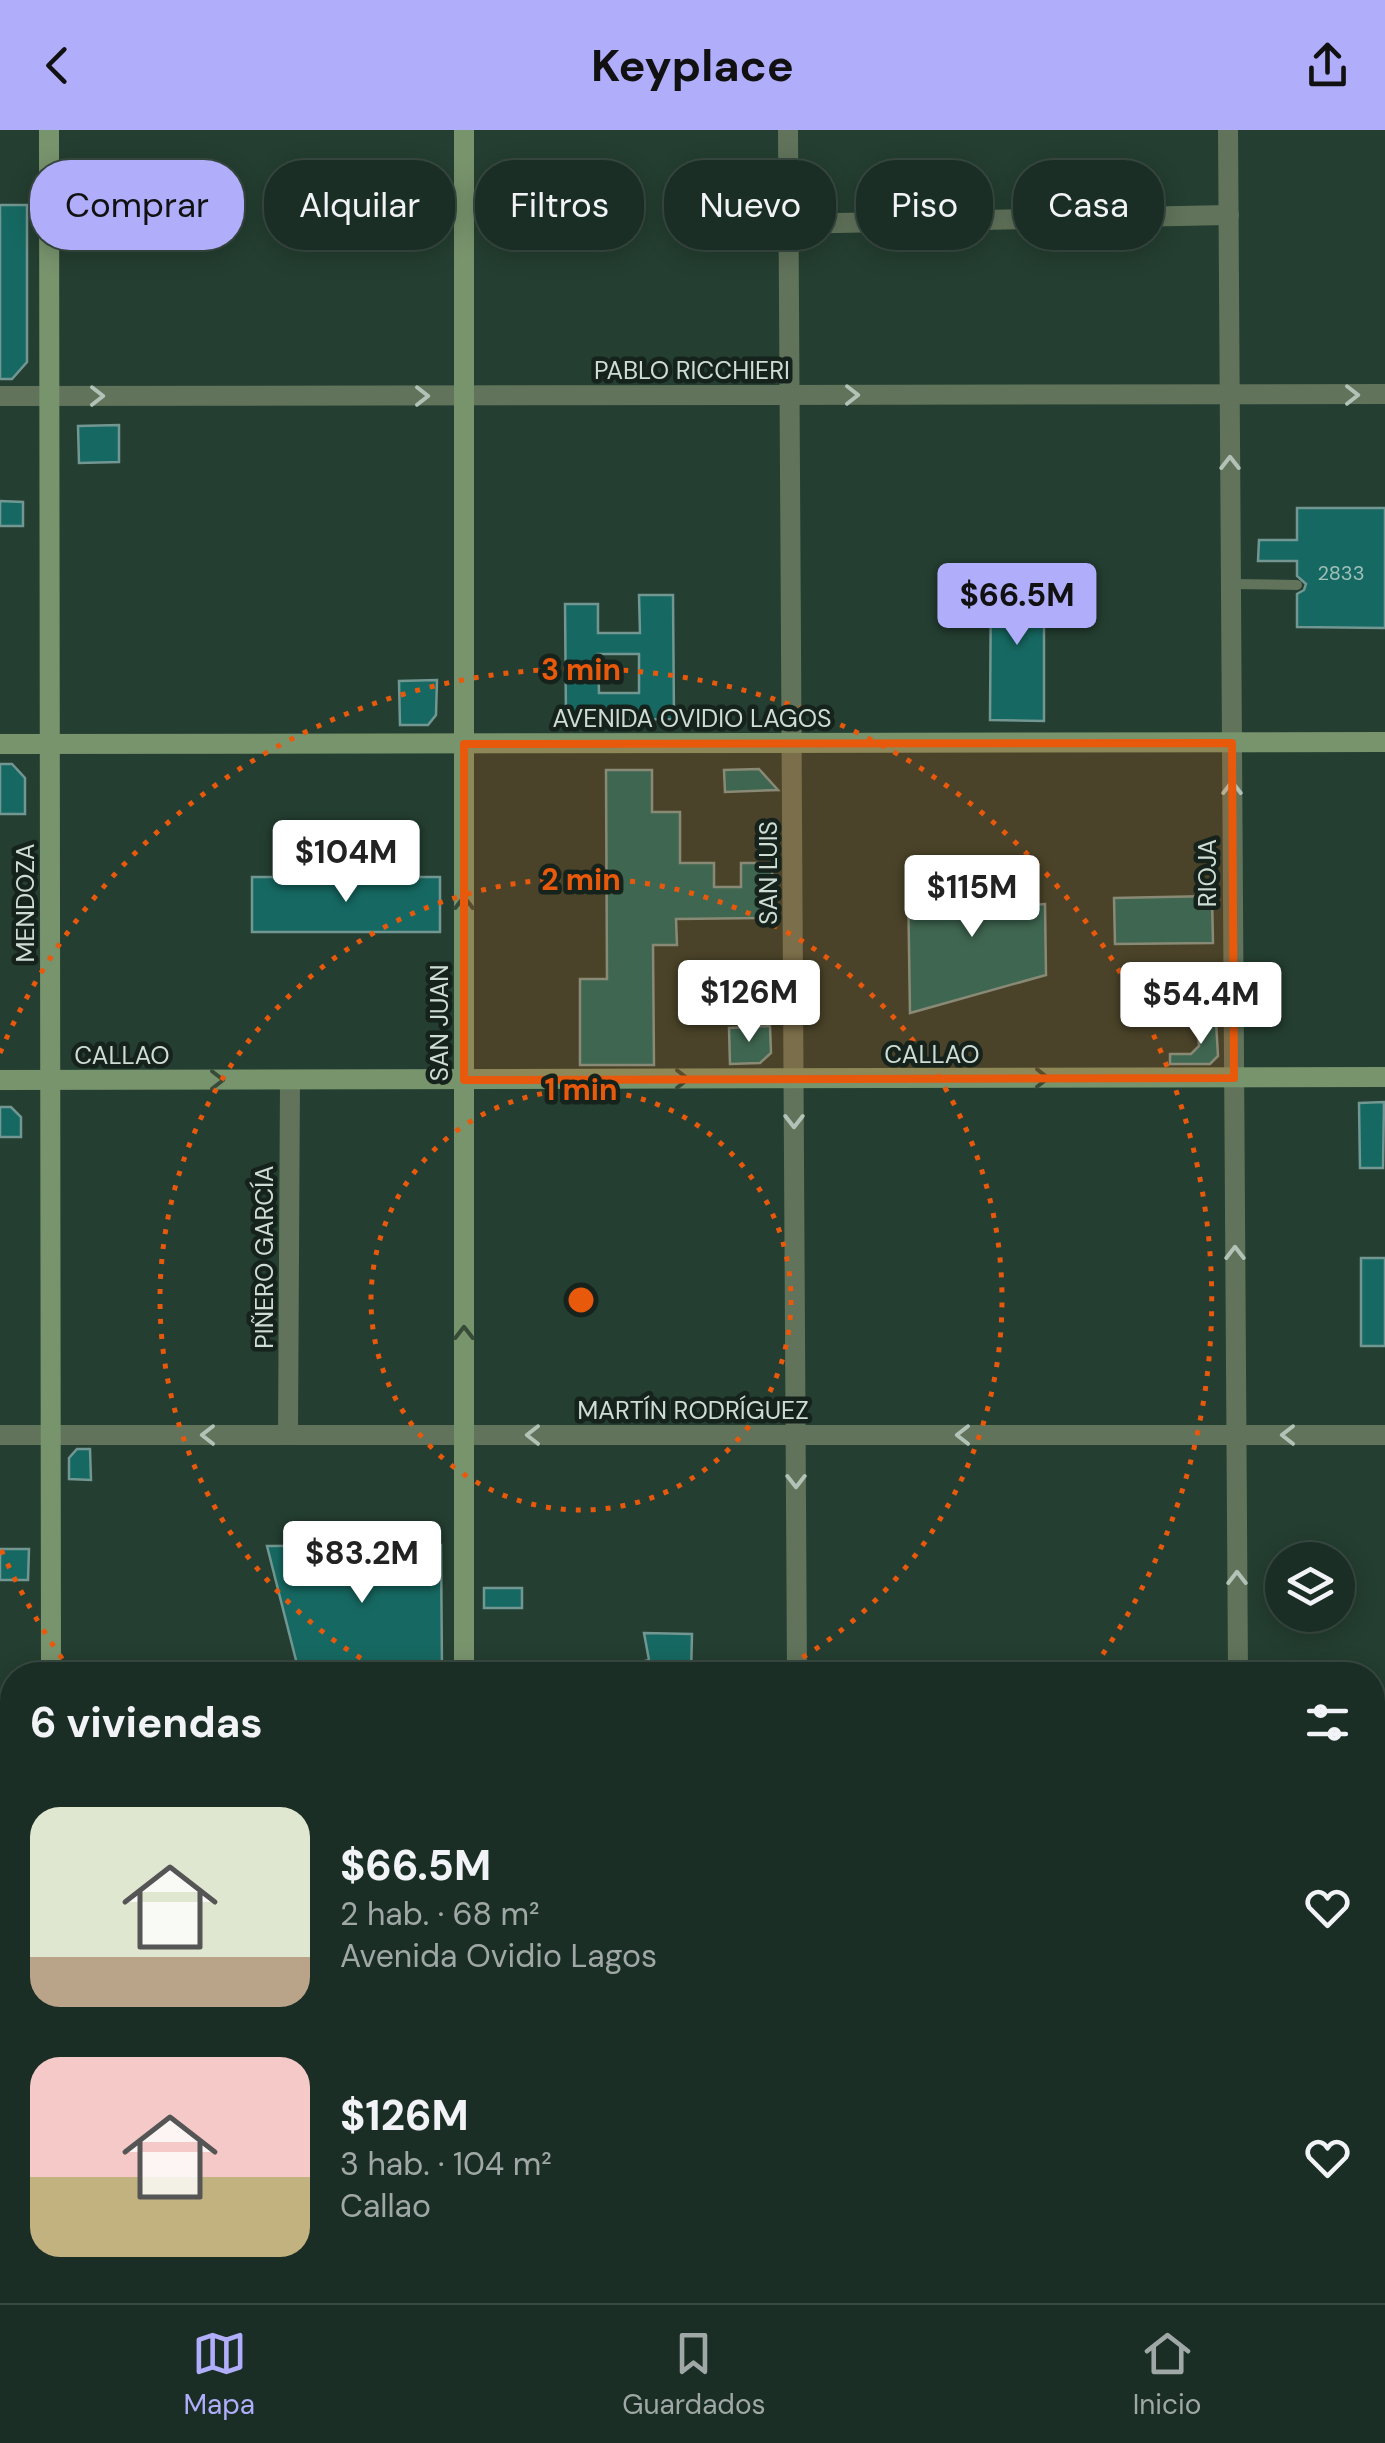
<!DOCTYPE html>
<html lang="es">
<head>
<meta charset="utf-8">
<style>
	:root { --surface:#1b2e25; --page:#283a32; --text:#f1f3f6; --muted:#a0a8a7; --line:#394a42; --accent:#b0adfa }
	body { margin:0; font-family:"DM Sans",sans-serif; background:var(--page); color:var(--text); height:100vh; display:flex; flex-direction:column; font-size:38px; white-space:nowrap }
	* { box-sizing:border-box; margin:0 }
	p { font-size:32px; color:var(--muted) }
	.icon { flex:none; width:55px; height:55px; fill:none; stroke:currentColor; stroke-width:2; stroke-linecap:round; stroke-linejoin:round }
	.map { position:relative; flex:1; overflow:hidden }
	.panel { position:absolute; left:0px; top:1532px; width:1385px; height:642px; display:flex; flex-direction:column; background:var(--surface); border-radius:40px 40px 0 0; box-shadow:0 5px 25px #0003,0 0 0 2px var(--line) }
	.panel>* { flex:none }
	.top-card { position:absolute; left:30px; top:30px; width:1325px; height:90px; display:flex; gap:20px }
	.tools { position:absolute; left:1265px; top:1412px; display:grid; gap:20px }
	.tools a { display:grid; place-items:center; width:90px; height:90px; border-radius:50%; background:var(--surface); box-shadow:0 5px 25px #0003,0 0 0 2px var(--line); font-size:50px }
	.price { position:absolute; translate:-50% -85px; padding:0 22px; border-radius:10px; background:#fff; color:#222; font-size:32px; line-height:65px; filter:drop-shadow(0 2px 5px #0008) }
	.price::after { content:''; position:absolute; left:50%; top:60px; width:30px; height:22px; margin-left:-15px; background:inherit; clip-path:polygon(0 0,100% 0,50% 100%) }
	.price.current { background:var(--accent); color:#111 }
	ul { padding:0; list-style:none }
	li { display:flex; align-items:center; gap:30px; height:250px; padding:0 30px }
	li span { display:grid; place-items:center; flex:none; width:280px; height:200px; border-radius:30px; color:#555 }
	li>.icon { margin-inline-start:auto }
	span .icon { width:120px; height:120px; fill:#fffc; stroke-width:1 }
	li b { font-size:42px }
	h2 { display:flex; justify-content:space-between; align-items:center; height:120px; padding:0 30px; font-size:42px }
	.chip { padding:0 35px; border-radius:40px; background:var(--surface); box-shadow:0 5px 25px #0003,0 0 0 2px var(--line); font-size:35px; line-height:90px }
	.chip.current { background:var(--accent); color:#111 }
	header { display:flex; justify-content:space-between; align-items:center; height:130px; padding:0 30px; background:var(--accent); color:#111; font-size:45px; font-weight:700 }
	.tabs { display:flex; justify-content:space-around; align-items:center; height:140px; border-top:2px solid var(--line); background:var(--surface); font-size:28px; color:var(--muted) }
	.tabs a { display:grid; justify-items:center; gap:5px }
	.tabs .current { color:var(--accent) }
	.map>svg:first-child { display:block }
</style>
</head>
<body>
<header><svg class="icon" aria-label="back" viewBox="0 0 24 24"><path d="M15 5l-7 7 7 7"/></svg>Keyplace<svg class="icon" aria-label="share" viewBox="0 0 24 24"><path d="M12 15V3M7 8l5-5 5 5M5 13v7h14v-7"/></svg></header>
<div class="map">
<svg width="1385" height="2173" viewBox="0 0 1385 2173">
	<rect width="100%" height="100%" fill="#243e31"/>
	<g fill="#166962" stroke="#729691" stroke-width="2.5" fill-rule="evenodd">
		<polygon points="0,75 27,75 27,232 12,249 0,249"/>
		<polygon points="119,295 119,332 79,333 78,296"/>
		<polygon points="0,371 23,372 23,396 0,396"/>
		<polygon points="1297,378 1385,378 1385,498 1297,497 1297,464 1304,460 1306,454 1297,446 1297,431 1258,431 1259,410 1297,410"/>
		<polygon points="991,443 1024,443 1044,454 1044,591 990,590"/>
		<path d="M639,465H673L674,589L566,590L565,474H598V503H640ZM598,524H639V563H599Z"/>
		<polygon points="437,550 436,585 428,595 400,595 399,551"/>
		<polygon points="0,634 12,634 25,648 25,684 0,684"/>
		<polygon points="759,639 778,660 725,662 724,640"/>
		<polygon points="606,640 652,640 652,682 680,682 680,733 714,733 714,757 741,757 741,733 772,733 773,788 676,789 677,815 653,815 654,935 580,935 580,849 607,849"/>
		<rect x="252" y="747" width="188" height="55"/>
		<polygon points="908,753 1031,754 1031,775 1045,774 1046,845 910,883"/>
		<polygon points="1212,766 1213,813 1115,814 1114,768"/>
		<polygon points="1216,891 1218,926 1210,934 1170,934 1170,924 1191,924 1199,916 1198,892"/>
		<polygon points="770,896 771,923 760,933 730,934 729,898"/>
		<polygon points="1384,972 1383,1038 1360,1038 1359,973"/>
		<polygon points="0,977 11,977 21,987 21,1007 0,1007"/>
		<rect x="1361" y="1128" width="24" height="88"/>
		<polygon points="77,1319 90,1319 91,1350 69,1349 69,1328"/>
		<polygon points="441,1415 442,1540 299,1542 267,1416"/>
		<polygon points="0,1419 29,1419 28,1450 0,1450"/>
		<rect x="484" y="1458" width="38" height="20"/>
		<polygon points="644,1503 692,1504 691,1545 610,1545 609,1540 649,1530"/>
	</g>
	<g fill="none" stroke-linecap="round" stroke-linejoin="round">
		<polyline stroke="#61735b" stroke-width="10" points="1231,454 1297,455"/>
		<g stroke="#61735b" stroke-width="20">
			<polyline points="788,0 797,1545"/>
			<polyline points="1228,0 1238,1545"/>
			<polyline points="789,94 1229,85"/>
			<polyline points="0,266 1385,264"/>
			<polyline points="0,1305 1385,1305"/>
			<polyline points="288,1305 290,950"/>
			<polyline points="1372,1640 1385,1640"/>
			<polyline points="0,1641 12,1641"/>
			<polyline points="0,1981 12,1981"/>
			<polyline points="1372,1982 1385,1982"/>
			<polyline points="800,2162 800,2173"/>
			<polyline points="1239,2162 1239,2173"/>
		</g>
		<g stroke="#78946d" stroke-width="20">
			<polyline points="49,0 51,1545"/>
			<polyline points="464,0 464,1545"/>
			<polyline points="0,614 1385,612"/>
			<polyline points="0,950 1385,947"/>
			<polyline points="51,2162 51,2173"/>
			<polyline points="464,2162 464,2173"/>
		</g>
	</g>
	<defs><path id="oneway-chevron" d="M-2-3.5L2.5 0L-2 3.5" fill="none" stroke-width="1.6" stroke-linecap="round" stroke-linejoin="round" transform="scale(2.5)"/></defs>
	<g stroke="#b3c2b6">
		<use href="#oneway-chevron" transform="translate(852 265)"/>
		<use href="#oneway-chevron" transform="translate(1352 265)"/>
		<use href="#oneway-chevron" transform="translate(97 266)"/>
		<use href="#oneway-chevron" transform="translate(422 266)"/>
		<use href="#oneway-chevron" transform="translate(1230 333) rotate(-90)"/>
		<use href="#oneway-chevron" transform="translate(1232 658) rotate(-90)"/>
		<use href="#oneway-chevron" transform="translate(794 991) rotate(90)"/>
		<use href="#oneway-chevron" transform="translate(1235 1123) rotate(-90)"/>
		<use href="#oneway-chevron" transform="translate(208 1305) rotate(-180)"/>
		<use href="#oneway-chevron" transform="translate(533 1305) rotate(-180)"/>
		<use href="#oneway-chevron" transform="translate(963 1305) rotate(-180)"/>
		<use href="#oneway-chevron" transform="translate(1288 1305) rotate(180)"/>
		<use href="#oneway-chevron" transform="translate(796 1351) rotate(90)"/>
		<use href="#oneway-chevron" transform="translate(1237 1448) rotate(-90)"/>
	</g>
	<g stroke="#384a38">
		<use href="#oneway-chevron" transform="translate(464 773) rotate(-90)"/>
		<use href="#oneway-chevron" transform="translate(1042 948)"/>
		<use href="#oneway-chevron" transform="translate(682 949)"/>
		<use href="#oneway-chevron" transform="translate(217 950)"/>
		<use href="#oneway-chevron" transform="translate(464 1203) rotate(-90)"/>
	</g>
	<path fill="#e8590c" fill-opacity="0.2" stroke="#e8590c" stroke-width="8" stroke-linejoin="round" d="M1232,613L1234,948L464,950V614Z"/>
	<g fill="none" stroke="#e8590c" stroke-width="5" stroke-dasharray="5 10">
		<circle cx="581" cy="1170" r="210"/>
		<path d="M387 1543A421 421 0 1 1 775 1543"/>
		<path d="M71 1541A631 631 0 0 1 0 1417M0 923A631 631 0 1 1 1091 1541"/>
	</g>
	<g text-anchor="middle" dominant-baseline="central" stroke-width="9" stroke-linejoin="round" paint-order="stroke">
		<g font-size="20" fill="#a0c0b8">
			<text x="1341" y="443">2833</text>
		</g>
		<g font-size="25" fill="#ceddd4" stroke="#16221c">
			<text x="692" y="240">PABLO RICCHIERI</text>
			<text x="692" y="588">AVENIDA OVIDIO LAGOS</text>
			<text transform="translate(768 743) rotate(-90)">SAN LUIS</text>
			<text transform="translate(1207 743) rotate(-90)">RIOJA</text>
			<text transform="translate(25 773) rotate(-90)">MENDOZA</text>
			<text transform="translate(439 893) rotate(-90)">SAN JUAN</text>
			<text x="932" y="924">CALLAO</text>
			<text x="122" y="925">CALLAO</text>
			<text transform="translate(264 1127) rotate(-90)">PIÑERO GARCÍA</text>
			<text x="693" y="1280">MARTÍN RODRÍGUEZ</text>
		</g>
	</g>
	<circle cx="581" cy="1170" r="15" fill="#e8590c" stroke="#16221c" stroke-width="5"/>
	<g font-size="30" text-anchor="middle" font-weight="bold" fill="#e8590c" stroke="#16221c" stroke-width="9" stroke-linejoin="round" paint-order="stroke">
		<text x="581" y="550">3 min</text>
		<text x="581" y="760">2 min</text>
		<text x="581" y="970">1 min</text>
	</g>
</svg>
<div class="tools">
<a><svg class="icon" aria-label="layers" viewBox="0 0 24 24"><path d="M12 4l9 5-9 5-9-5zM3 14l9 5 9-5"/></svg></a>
</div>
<b class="price current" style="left:1017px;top:518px">$66.5M</b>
<b class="price" style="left:346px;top:775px">$104M</b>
<b class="price" style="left:972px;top:810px">$115M</b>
<b class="price" style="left:749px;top:915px">$126M</b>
<b class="price" style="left:1201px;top:917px">$54.4M</b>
<b class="price" style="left:362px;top:1476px">$83.2M</b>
<div class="top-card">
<a class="chip current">Comprar</a>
<a class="chip">Alquilar</a>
<a class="chip">Filtros</a>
<a class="chip">Nuevo</a>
<a class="chip">Piso</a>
<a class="chip">Casa</a>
</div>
<section class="panel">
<h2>6 viviendas<svg class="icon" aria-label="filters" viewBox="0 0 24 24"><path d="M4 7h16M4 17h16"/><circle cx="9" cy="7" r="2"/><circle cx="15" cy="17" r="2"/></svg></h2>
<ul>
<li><span style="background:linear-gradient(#dfe7d0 75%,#b9a48a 0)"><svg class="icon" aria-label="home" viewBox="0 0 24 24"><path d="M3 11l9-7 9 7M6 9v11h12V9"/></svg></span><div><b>$66.5M</b><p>2 hab. · 68 m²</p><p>Avenida Ovidio Lagos</p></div><svg class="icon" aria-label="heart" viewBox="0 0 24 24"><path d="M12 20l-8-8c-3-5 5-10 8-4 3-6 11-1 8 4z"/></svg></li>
<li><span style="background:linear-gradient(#f6c9c9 60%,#c2b280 0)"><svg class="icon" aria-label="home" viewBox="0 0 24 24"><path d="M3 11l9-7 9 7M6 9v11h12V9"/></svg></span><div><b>$126M</b><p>3 hab. · 104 m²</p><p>Callao</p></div><svg class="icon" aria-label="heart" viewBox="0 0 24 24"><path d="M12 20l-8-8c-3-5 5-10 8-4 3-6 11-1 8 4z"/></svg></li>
</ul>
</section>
</div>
<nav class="tabs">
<a class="current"><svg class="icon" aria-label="map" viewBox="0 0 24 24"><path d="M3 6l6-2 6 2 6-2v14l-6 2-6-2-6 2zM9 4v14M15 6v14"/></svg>Mapa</a>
<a><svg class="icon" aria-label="saved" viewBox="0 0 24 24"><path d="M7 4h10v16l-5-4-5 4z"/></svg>Guardados</a>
<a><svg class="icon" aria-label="home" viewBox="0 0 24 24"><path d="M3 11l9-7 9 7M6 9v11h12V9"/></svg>Inicio</a>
</nav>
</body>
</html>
